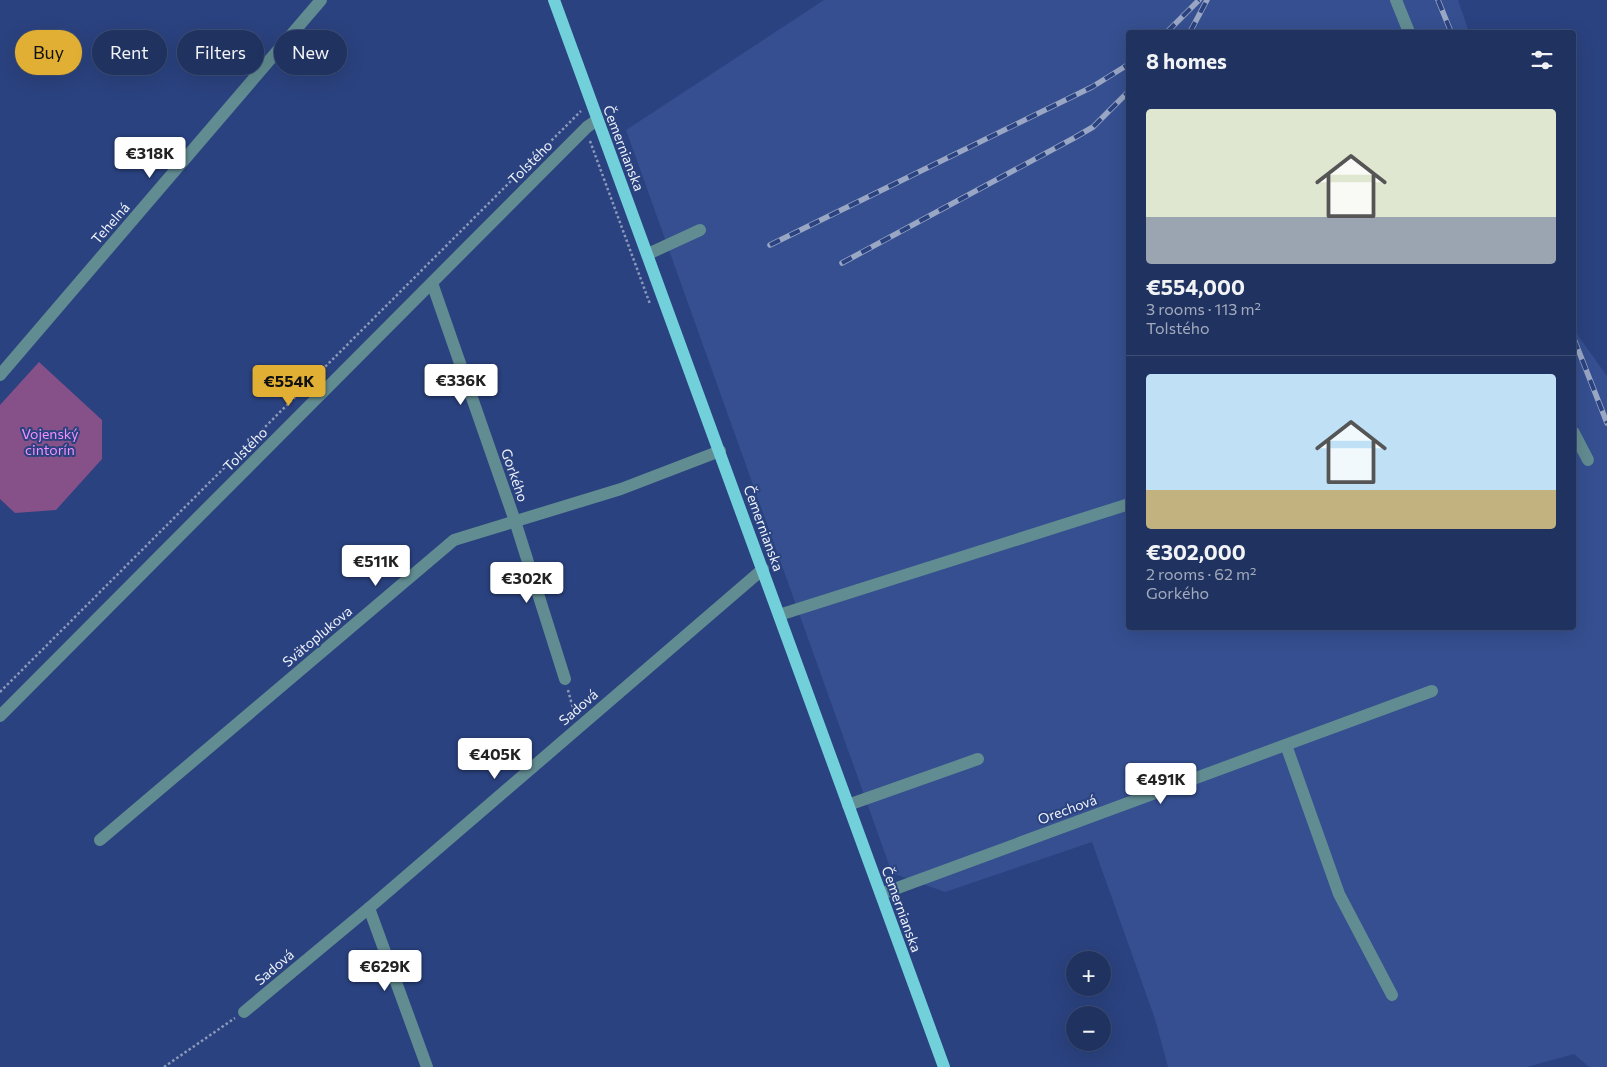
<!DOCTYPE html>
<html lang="en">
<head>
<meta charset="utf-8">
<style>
	:root { --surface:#20325f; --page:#2d3e68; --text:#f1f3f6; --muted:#a2aabd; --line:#3d4d74; --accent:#e1af34 }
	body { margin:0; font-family:Commissioner,sans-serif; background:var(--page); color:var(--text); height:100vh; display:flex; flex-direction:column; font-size:19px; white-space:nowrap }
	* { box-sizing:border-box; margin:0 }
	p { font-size:16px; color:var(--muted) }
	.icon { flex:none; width:28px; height:28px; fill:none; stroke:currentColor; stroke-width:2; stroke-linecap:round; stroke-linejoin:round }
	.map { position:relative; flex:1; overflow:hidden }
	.side { position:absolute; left:1126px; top:30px; width:450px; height:600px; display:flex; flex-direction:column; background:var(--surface); border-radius:5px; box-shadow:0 5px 20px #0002,0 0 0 1px var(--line) }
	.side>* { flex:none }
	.top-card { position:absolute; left:15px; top:30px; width:475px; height:45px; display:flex; gap:10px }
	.tools { position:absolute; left:1066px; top:951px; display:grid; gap:10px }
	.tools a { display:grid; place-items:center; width:45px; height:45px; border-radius:50%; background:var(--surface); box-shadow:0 5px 20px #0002,0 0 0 1px var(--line); font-size:25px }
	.price { position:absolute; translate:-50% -42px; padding:0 11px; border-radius:5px; background:#fff; color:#222; font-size:16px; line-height:32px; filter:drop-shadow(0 1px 2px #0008) }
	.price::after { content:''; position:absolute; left:50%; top:30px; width:15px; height:11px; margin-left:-8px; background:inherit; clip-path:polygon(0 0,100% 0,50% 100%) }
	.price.current { background:var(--accent); color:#111 }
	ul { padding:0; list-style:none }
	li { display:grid; align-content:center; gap:10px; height:265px; padding:0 20px }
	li+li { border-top:1px solid var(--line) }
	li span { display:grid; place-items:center; height:155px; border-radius:5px; color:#555 }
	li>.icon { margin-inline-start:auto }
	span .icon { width:90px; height:90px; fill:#fffc; stroke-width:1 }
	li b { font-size:21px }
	h2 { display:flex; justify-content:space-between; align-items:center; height:60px; padding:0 20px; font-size:21px }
	.pill { padding:0 18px; border-radius:22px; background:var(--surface); box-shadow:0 5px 20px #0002,0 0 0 1px var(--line); font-size:18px; line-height:45px }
	.pill.current { background:var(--accent); color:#111 }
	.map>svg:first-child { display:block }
</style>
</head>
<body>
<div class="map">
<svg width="1607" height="1067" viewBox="0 0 1607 1067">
	<rect width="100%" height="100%" fill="#2a427f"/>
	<polygon fill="#354f90" points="824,0 1458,0 1469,32 1129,32 1129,628 1574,628 1574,324 1577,334 1607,376 1607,1067 1589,1067 1574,1054 1527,1067 1168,1067 1155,1019 1092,842 945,892 892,873 626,130"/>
	<polygon fill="#865089" points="39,362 102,420 102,459 56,510 15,513 0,499 0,405"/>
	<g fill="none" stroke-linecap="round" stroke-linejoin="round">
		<g stroke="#8b99bb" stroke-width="2.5" stroke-dasharray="2.5 2.5" stroke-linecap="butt">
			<polyline points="590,141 650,304"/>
			<polyline points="568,690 575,716"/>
			<polyline points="0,692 581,111"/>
			<polyline points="164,1067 235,1018"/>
		</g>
		<g stroke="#618c91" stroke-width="12">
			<polyline points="1396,0 1409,32"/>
			<polyline points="648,254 700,230"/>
			<polyline points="432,283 515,521 565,679"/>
			<polyline points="0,375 321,0"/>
			<polyline points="1574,433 1588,460"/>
			<polyline points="779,615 1129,504"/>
			<polyline points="0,716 587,127 597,120"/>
			<polyline points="1286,745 1339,894 1392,995"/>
			<polyline points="848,805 978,759"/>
			<polyline points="100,840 454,540 621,489 720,451"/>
			<polyline points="881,894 1432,691"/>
			<polyline points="369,908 427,1067"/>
			<polyline points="244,1012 369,908 763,569"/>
		</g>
		<polyline stroke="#71d0da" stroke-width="12" points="554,0 944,1067"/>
		<defs>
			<g id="rail">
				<polyline points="1438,0 1451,32"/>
				<polyline points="1167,32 1199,0"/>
				<polyline points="1190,32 1207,0"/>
				<polyline points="770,245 1092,87 1129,64"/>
				<polyline points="842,263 1074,138 1093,127 1129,91"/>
				<polyline points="1574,339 1607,423"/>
			</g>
		</defs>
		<use href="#rail" stroke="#99a6c4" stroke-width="5.5"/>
		<use href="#rail" stroke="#2a427f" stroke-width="4" stroke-dasharray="11" stroke-linecap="butt"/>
	</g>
	<g text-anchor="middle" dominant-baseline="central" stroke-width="4" stroke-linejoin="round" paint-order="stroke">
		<g font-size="14" fill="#eef2f9" stroke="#2a427f">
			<text transform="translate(624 148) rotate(69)">Čemernianska</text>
			<text transform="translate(530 162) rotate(-45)">Tolstého</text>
			<text transform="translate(110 223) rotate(-49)">Tehelná</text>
			<text transform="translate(245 449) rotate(-45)">Tolstého</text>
			<text transform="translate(515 475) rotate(71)">Gorkého</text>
			<text transform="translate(764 528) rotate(70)">Čemernianska</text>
			<text transform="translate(317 636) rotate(-40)">Svätoplukova</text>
			<text transform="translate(578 707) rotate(-41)">Sadová</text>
			<text transform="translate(1067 809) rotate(-20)">Orechová</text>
			<text transform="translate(902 909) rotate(70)">Čemernianska</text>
			<text transform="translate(274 967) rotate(-40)">Sadová</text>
		</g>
		<g font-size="14" fill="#f98fff" stroke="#2a427f">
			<text x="50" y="433">Vojenský<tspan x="50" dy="16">cintorín</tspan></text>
		</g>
	</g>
</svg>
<div class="tools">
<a>+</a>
<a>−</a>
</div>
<b class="price" style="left:150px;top:179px">€318K</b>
<b class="price" style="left:461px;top:406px">€336K</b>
<b class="price current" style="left:289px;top:407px">€554K</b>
<b class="price" style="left:376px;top:587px">€511K</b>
<b class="price" style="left:527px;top:604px">€302K</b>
<b class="price" style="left:495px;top:780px">€405K</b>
<b class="price" style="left:1161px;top:805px">€491K</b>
<b class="price" style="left:385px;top:992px">€629K</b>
<div class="top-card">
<a class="pill current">Buy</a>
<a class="pill">Rent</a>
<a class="pill">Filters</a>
<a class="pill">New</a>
</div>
<section class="side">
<h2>8 homes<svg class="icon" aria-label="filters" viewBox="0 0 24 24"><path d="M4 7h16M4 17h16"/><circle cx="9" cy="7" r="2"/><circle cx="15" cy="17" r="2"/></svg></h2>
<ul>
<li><span style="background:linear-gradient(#dfe7d0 70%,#9aa5b1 0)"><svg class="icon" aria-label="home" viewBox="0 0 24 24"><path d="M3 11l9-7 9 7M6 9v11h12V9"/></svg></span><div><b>€554,000</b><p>3 rooms · 113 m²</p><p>Tolstého</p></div></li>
<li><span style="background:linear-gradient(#bfe0f5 75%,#c2b280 0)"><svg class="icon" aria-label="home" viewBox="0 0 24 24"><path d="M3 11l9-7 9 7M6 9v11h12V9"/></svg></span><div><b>€302,000</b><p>2 rooms · 62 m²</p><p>Gorkého</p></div></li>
</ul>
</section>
</div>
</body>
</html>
